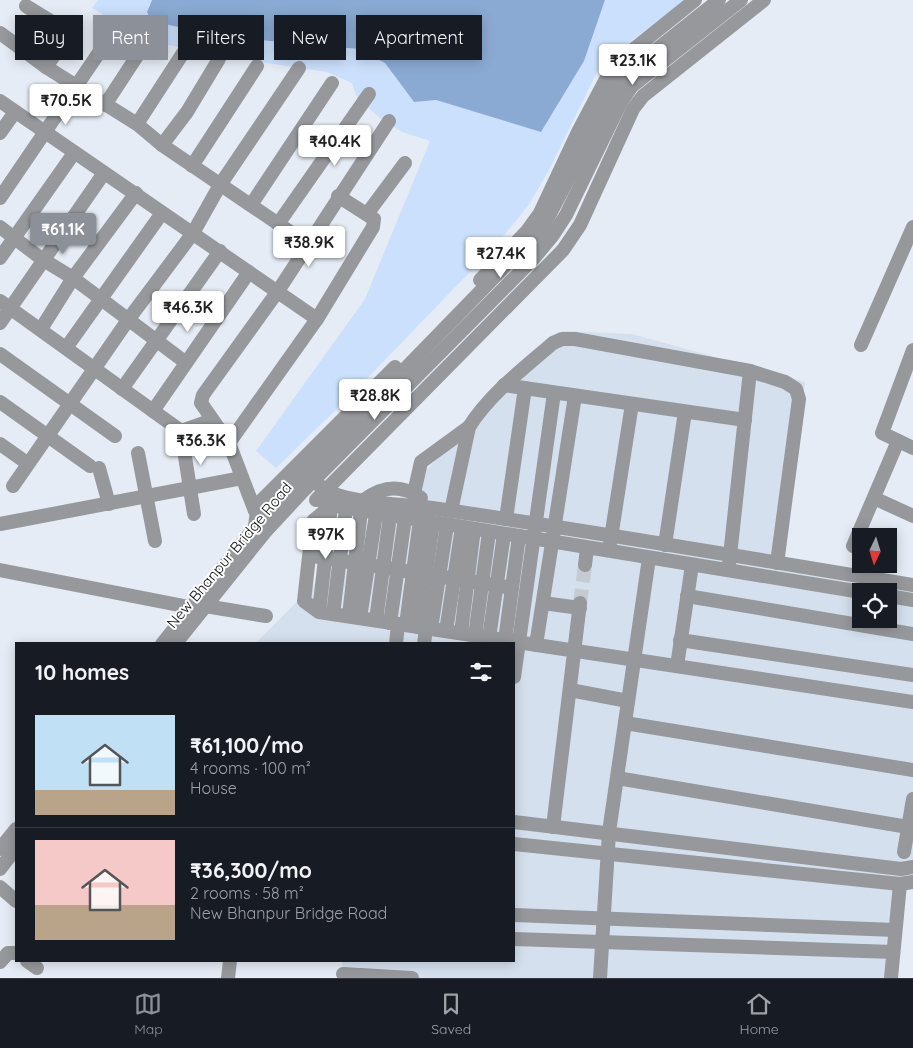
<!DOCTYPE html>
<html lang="en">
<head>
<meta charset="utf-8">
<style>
	:root { --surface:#171b24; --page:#242831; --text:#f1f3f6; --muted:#9ea1a6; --line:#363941; --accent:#8c9099 }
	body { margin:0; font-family:Quicksand,sans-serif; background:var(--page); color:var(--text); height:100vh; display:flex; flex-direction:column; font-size:19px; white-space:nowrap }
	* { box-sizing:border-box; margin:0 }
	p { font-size:16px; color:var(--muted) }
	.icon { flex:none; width:28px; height:28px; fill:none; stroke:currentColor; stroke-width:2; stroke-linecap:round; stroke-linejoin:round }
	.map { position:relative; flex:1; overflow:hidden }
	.sheet { position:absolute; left:15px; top:642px; width:500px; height:320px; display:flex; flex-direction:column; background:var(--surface); border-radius:0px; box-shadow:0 2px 12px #0003 }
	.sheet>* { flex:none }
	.banner { position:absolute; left:15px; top:15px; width:500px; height:45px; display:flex; gap:10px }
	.needle { width:32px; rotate:184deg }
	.buttons { position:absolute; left:852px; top:528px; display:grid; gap:10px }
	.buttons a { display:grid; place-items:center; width:45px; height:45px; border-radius:0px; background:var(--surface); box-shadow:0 2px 12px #0003; font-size:25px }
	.price { position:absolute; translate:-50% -42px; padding:0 11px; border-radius:5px; background:#fff; color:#222; font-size:16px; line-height:32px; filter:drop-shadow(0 1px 2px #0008) }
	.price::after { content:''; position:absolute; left:50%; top:30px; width:15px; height:11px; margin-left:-8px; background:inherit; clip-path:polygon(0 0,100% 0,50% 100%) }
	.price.selected { background:var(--accent); color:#fff }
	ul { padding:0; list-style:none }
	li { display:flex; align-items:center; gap:15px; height:125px; padding:0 20px }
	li+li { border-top:1px solid var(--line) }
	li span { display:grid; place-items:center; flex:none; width:140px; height:100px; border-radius:0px; color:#555 }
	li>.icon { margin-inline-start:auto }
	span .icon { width:60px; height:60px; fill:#fffc; stroke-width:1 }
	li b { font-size:21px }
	h2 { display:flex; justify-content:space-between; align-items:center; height:60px; padding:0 20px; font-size:21px }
	.chip { padding:0 18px; border-radius:0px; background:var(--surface); box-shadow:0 2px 12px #0003; font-size:18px; line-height:45px }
	.chip.selected { background:var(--accent); color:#fff }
	.tab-bar { display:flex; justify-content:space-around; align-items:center; height:70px; border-top:1px solid var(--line); background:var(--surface); font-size:14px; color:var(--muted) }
	.tab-bar a { display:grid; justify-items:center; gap:2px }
	.tab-bar .selected { color:var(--accent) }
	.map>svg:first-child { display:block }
</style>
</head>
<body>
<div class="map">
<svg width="913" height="978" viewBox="0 0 913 978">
	<rect width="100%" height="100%" fill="#e6ecf5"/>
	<path fill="#d5e0ee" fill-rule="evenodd" d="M563,331L632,334L805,382L785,562L913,589V880L896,879L887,978H342V961H514V644H255ZM861,591H889V619H861Z"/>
	<polygon fill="#cbe0fc" points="98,0 152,0 148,7 225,37 359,49 385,63 414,102 436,100 541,132 584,61 605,0 685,0 614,54 597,72 549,170 528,206 496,245 351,395 276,468 256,451 365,299 430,141 402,132 380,118 357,98 352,83 327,72 202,53 144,39 92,8"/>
	<polygon fill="#8baad3" points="152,0 605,0 584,61 541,132 436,100 414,102 385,63 359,49 225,37 160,23 149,16 147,12"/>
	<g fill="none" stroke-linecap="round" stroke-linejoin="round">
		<polyline stroke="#c5cbd3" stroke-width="14" stroke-dasharray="14 7" stroke-linecap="butt" points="580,603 585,565"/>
		<g stroke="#96989c" stroke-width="14">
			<polyline points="26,6 70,33 46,67"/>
			<polyline points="0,33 46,67 137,124 162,145 308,244"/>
			<polyline points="0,101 317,319"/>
			<polyline points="105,105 141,50"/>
			<polyline points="137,124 183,53"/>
			<polyline points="0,133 15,112"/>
			<polyline points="162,145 187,112 219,59"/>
			<polyline points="192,166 257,66"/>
			<polyline points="0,198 109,38"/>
			<polyline points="251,205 332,83"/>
			<polyline points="367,214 405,163"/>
			<polyline points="278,224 369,94"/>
			<polyline points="0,227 42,259 73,278 185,362"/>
			<polyline points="0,258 74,153"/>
			<polyline points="480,280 527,231 540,213 578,132 605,81 619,61 695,0"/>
			<polyline points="0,301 181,431"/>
			<polyline points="0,323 104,173"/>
			<polyline points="41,329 73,278 136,193"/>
			<polyline points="861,345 913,227"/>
			<polyline points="66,348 162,213"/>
			<polyline points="913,350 882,433 913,448"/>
			<polyline points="0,354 115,436"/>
			<polyline points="504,385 745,420"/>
			<polyline points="122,389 220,251"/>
			<polyline points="0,402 90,466"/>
			<polyline points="153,411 249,272"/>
			<polyline points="229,443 317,319 373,227 374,219 338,196"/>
			<polyline points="0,444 27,463"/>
			<polyline points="138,453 155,541"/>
			<polyline points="99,468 109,504"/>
			<path d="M319,485C338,504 404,504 432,508C593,531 753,559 913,585"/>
			<polyline points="13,486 128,320 193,233 220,185 299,68"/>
			<polyline points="414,493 421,462 469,427"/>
			<polyline points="874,498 913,516"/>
			<polyline points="316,500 563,250 580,225 633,109 643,96 764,0"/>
			<path d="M364,500C383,486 401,484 421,498"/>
			<polyline points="324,504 861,592"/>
			<polyline points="255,511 229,443 201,403 203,395 278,291 389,121"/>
			<path d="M451,511L469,427C490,394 523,369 553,343L562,339H575L750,371L785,382L796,389L799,399L777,563"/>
			<polyline points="194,514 181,431 212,420"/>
			<polyline points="506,519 525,388"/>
			<polyline points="0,524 242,478"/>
			<polyline points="255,526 258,504 395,367"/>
			<polyline points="610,544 632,404"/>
			<polyline points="665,545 685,412"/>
			<polyline points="853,546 898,441"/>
			<polyline points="318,557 512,588"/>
			<polyline points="585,565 587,548"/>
			<polyline points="729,565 750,371"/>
			<polyline points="0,570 184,606 189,610"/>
			<polyline points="687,596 913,634"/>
			<polyline points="889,596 913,600"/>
			<polyline points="543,603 580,608"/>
			<polyline points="205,606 266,616"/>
			<polyline points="319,612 331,506 313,521 304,601 319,612 913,702"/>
			<polyline points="333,614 346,509"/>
			<polyline points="349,616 361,511"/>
			<polyline points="360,618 376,514"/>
			<polyline points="376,620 390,516"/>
			<polyline points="390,623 405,518"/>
			<polyline points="406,625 420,520"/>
			<polyline points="418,627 433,523"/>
			<polyline points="431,629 447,525"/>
			<polyline points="446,631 462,527"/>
			<polyline points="461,633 474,529"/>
			<polyline points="475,636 489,532"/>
			<polyline points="489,638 504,534"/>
			<polyline points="505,640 519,536"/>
			<polyline points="680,640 913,675"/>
			<polyline points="162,644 272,506 543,227 622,77 719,0"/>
			<polyline points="175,644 265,532 303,491 534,258 553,235 566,215 621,102 632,86 741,0"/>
			<polyline points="396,644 398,624"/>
			<polyline points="424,644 426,628"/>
			<polyline points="536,645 575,396"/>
			<polyline points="677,666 692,565"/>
			<polyline points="514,677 554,393"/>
			<polyline points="570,690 628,701"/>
			<polyline points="625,723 913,770"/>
			<polyline points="617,778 908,827"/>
			<polyline points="514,822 901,869 913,867"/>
			<polyline points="553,827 580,603"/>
			<polyline points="514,844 900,884 913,882"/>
			<polyline points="0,849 16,829"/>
			<polyline points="904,852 913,799"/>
			<polyline points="0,869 16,848"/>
			<polyline points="0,887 16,901"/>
			<polyline points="514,915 895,930"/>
			<polyline points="514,939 893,952"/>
			<polyline points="27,961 37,968"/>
			<polyline points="0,962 8,953 16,953"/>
			<polyline points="343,974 412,978"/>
			<polyline points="228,978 230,961"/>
			<polyline points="600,978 609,832 649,558"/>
			<polyline points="891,978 900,884"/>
		</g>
	</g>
	<g text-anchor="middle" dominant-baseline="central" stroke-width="4" stroke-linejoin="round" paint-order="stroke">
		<g font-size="15" fill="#0d0f12" stroke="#fff">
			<text transform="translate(229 555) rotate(-50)">New Bhanpur Bridge Road</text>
		</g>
	</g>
</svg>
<div class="buttons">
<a><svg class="needle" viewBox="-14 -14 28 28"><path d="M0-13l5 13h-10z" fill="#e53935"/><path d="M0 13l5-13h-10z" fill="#9ea1a6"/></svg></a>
<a><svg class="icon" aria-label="locate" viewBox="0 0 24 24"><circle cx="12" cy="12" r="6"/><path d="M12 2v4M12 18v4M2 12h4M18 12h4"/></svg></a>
</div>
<b class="price" style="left:633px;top:86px">₹23.1K</b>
<b class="price" style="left:66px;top:126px">₹70.5K</b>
<b class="price" style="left:335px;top:167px">₹40.4K</b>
<b class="price selected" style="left:63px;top:255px">₹61.1K</b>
<b class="price" style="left:309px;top:268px">₹38.9K</b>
<b class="price" style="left:501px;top:279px">₹27.4K</b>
<b class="price" style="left:188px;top:333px">₹46.3K</b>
<b class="price" style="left:375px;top:421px">₹28.8K</b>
<b class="price" style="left:201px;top:466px">₹36.3K</b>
<b class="price" style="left:326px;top:560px">₹97K</b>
<div class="banner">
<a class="chip">Buy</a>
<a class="chip selected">Rent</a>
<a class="chip">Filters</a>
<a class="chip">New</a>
<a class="chip">Apartment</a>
</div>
<section class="sheet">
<h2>10 homes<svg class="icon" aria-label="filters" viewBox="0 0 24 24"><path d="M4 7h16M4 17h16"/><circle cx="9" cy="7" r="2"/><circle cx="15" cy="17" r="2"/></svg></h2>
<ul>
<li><span style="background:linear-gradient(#bfe0f5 75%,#b9a48a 0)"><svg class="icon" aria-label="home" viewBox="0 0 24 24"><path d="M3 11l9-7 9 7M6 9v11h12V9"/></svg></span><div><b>₹61,100/mo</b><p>4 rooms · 100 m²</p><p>House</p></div></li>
<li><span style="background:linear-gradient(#f6c9c9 65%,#b9a48a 0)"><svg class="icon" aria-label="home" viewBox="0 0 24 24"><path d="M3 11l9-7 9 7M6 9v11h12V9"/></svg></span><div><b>₹36,300/mo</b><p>2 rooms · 58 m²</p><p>New Bhanpur Bridge Road</p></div></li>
</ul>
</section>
</div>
<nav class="tab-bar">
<a class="selected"><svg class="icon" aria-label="map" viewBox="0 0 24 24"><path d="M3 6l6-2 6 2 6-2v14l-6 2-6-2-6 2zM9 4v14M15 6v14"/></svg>Map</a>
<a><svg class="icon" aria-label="saved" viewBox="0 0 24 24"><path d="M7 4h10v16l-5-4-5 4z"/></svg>Saved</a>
<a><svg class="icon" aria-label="home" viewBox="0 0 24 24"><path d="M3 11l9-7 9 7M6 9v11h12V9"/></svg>Home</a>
</nav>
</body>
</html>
